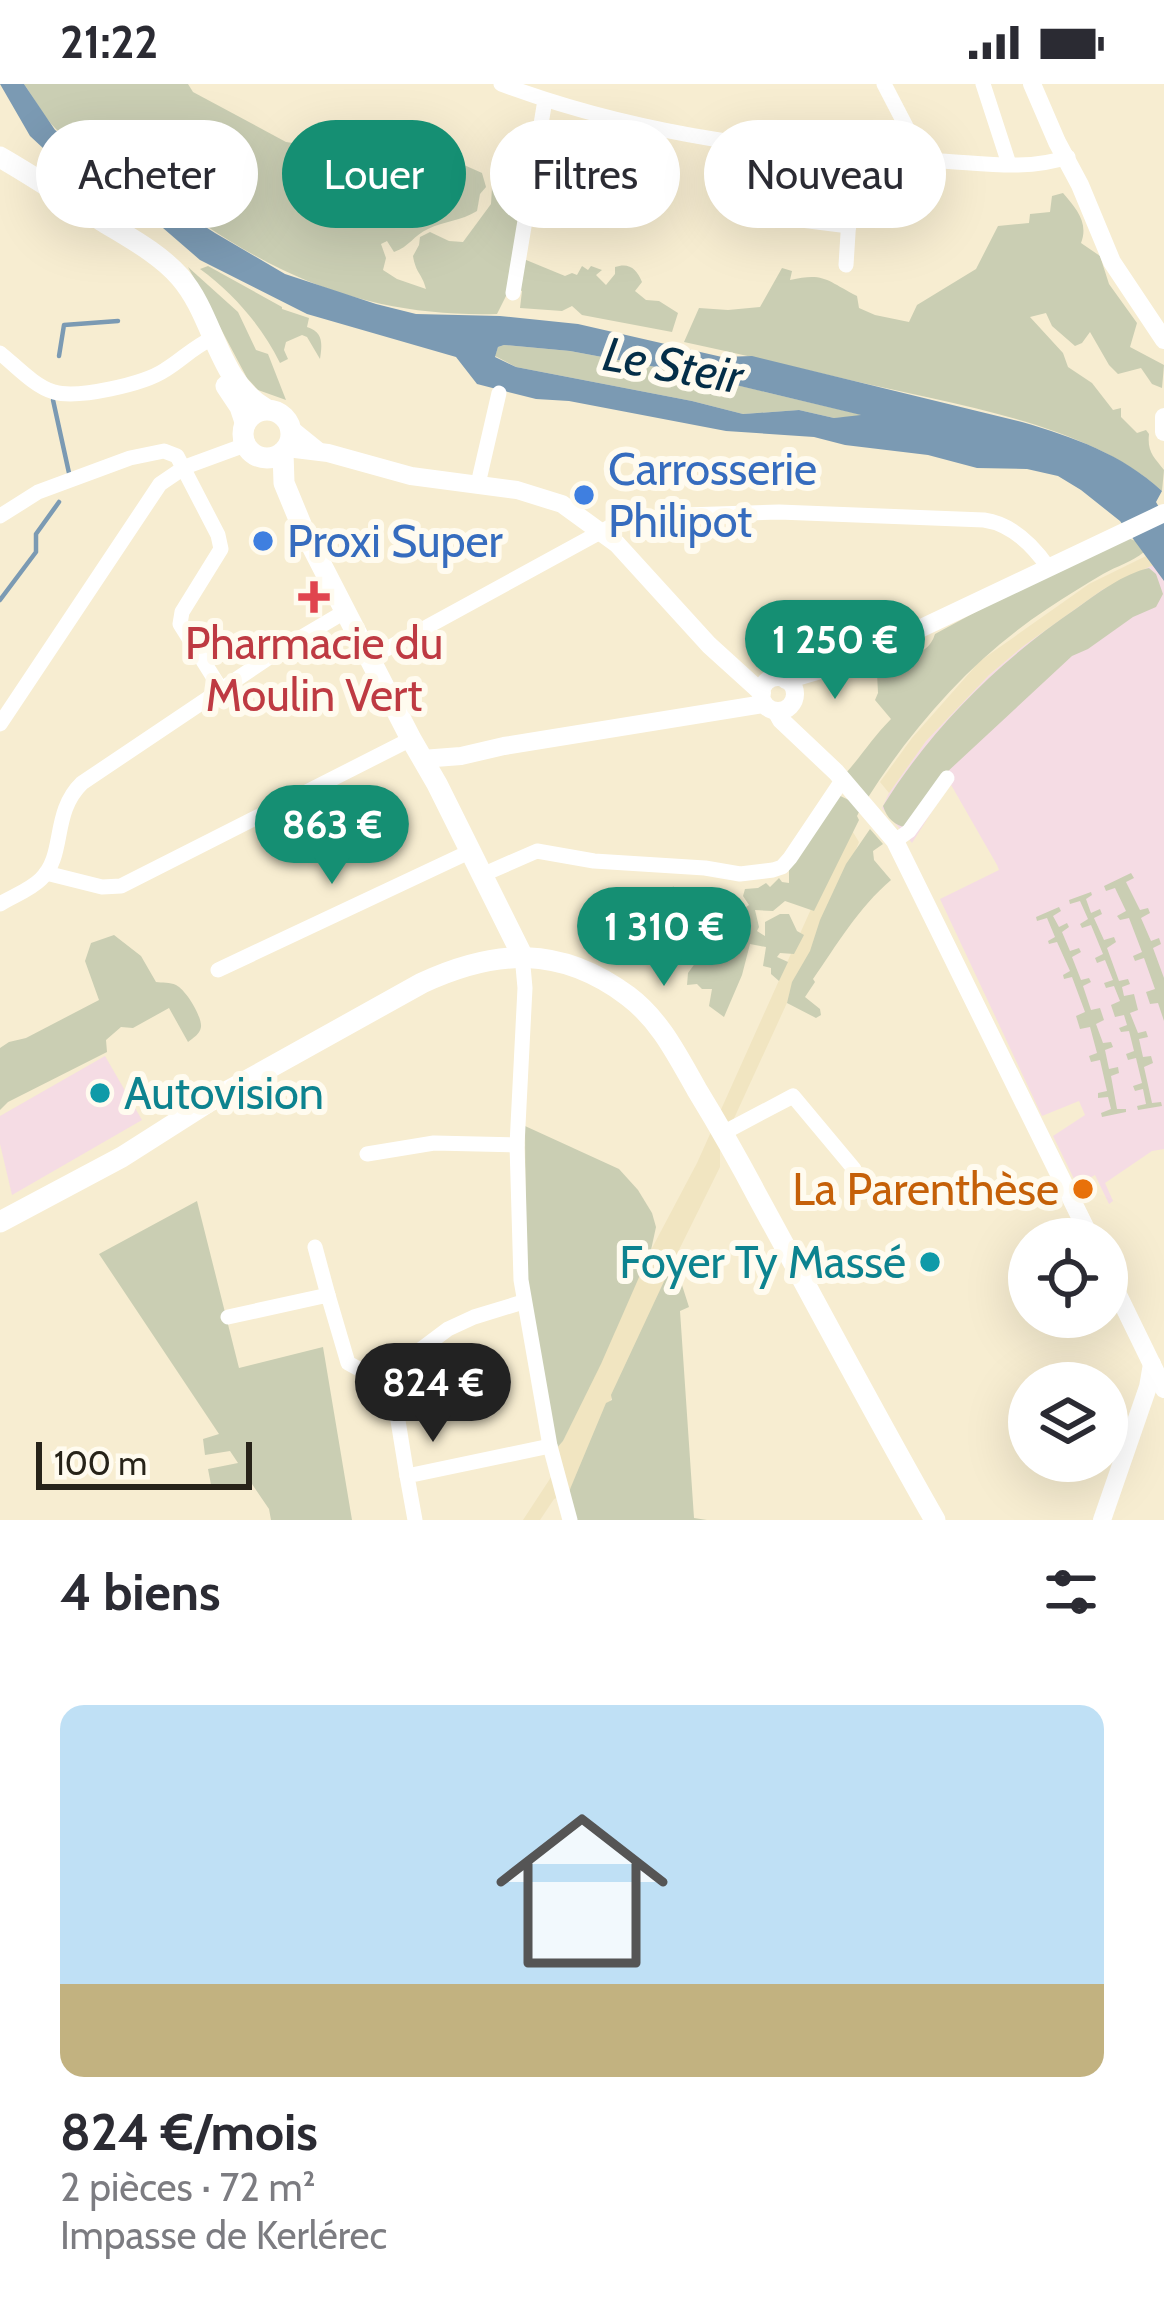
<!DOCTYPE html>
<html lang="fr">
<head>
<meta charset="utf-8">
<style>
	:root { --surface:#fff; --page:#f2f2f3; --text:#2b2b33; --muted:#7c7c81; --accent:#158f73 }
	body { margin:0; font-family:Cabin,sans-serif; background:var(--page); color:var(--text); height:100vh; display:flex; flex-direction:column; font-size:45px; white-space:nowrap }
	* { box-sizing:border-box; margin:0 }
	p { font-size:39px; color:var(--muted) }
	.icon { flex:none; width:66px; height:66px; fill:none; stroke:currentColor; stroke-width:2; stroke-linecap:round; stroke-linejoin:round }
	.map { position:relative; height:1436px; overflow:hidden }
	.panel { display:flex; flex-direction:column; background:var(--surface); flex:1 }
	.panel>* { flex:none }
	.hud { position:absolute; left:36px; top:36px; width:1092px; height:108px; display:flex; gap:24px }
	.buttons { position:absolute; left:1008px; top:1134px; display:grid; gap:24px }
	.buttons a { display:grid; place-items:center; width:120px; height:120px; border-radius:50%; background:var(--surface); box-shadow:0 12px 48px #0002; font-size:60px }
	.scale { position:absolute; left:36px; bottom:30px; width:216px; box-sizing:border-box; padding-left:12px; border:6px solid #272319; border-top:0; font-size:33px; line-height:42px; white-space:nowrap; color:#272319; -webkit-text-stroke:9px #fffbef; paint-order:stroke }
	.price { position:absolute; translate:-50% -102px; padding:0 27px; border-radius:42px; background:var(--accent); color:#fff; font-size:39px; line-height:78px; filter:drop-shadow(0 3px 6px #0008) }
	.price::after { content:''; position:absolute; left:50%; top:72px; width:36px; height:27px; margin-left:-18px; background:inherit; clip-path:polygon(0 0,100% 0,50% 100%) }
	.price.on { background:#222; color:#fff }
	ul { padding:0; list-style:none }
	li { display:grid; align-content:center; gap:24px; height:636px; padding:0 60px }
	li span { display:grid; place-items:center; height:372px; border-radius:24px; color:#555 }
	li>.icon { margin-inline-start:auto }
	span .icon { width:216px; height:216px; fill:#fffc; stroke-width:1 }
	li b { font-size:51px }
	h2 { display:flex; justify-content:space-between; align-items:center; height:144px; padding:0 60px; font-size:51px }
	.tag { padding:0 42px; border-radius:54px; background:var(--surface); box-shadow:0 12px 48px #0002; font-size:42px; line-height:108px }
	.tag.on { background:var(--accent); color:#fff }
	.status { display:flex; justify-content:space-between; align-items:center; height:84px; padding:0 60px; background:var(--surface); direction:ltr }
	.status svg { height:33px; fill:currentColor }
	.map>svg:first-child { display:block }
</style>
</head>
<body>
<div class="status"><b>21:22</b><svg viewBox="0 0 49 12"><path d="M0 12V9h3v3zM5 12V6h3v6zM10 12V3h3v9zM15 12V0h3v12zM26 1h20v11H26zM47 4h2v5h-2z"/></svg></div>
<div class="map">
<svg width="1164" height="1436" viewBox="0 0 1164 1436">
	<rect width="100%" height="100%" fill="#f7edd1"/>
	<g fill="#f5dce4">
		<polygon points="1153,481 1164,497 1164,1065 1152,1067 1105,1099 1113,1117 1109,1120 1095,1091 1077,1101 1053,1052 1085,1031 1079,1017 1042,1032 940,815 999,786 997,781 950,699 912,759 882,724 889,709 926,657 989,591 1022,563 1102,506"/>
		<polygon points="105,972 142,1036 12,1111 0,1060 0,1032"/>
	</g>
	<g fill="#f1e5c1">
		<polygon points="1146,472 1153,481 1102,506 1022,563 989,591 926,657 889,709 880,698 912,654 980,577 1089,500"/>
		<polygon points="851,745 859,758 847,788 720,1065 720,1083 674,1176 568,1410 554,1415 540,1436 523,1436 559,1381 556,1365 563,1357 651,1166 697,1079 829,785"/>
	</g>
	<g fill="#caceb3">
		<path d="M24,0H188L193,8L286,58L307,61L325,56L330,65L343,71L331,99C344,111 367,113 384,112L402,87H423L428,69L446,73L482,89L486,103L480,110L477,127C461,137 444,137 428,145C414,151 409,163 394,168L387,157L381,160L386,174L383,186L397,195L426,205C422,189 416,190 413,172L419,161L420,153L430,148L449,157L463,158L491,120L492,103L508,100L512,111L521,114L514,171L565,192L572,189L577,191L582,182L588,186L591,182L602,186L596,191L606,201L615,190V183C629,178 637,185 642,198L635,207L646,216L659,217L678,229L672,248L582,231L572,222L562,227L520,224L522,207L511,202L497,230C421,232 352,219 283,186C238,165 198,136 157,109C130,91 77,67 56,45C44,33 34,14 24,0Z"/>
		<path d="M1063,109C1076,124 1089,139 1081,159L1100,172L1109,200L1137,239L1130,263L1164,281L1162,304L1152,300L1141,284L1118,290L1109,281L1090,248L1082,259L1075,262L1052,242L1046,229L1030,233L1063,269L1068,283L1092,299L1113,326L1121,324V333L1137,349L1146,346L1149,350C1147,368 1154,373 1164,386L1162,407C1088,339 951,320 854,297C798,284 741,270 684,258L699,224L728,226L760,223L782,184L792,187L790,196C825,188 827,197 857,212L859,224L875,231L909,238L917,221L976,185L998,142L1029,139L1030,130L1050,128L1052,112Z"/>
		<path d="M208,182L282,223V225L309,234L307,243C324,248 322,261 320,275L307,253L302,251L286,258L284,266L288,275L280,279C262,242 233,209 200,185Z"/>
		<polygon points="188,183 238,228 256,266 268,270 286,316 258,306 247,294"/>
		<polygon points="504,261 570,267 677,287 867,332 834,334 799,326 743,330 692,317 516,283 495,272 498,263"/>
		<path d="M1128,454L1138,458L1144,468C1132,478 1117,482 1103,490C1084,501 1065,513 1047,525C973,574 914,641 867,715L846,689C862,671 873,653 891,635L875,616L878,609L877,589C894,568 927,578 935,550L983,524Z"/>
		<path d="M1149,484L1156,490L1163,510L1156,523L1133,533L1088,565L1072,572L945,690L907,744C895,741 887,735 883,722C933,642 999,577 1077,524C1098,509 1123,490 1149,484Z"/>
		<polygon points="836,710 862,722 857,732 859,736 814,827 785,817 773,827 755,826 759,843 757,847 765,852 765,838 780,830 789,830 797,847 804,851 794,870 780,869 777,873 788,878 779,897 771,890 771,884 763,882 766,863 750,860 742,891 724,933 709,922 712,905 702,905 697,900 687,901 688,889 709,860 701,856 697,841 676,832 682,827 677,821 673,827 669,825 673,802 682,814 729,835 749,821 743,812 745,805 758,804 766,799 770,803 779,794 782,798 789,799 789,784"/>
		<path d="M870,745L883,760L873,767L874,776L891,796C859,823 836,862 813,895L815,898L805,913L820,925L821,931L816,934L787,919L792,898L810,867L820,836L846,780Z"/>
		<polygon points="1131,789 1134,794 1126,798 1140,826 1148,824 1150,829 1141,834 1151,857 1159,854 1161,860 1153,864 1164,894 1164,937 1158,919 1150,920 1146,908 1155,905 1144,874 1135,877 1133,872 1142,868 1129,834 1120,836 1117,832 1126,827 1115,804 1106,807 1104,802"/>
		<polygon points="1091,808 1092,811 1086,815 1091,829 1100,825 1102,830 1094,834 1104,856 1114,853 1116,858 1107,864 1119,897 1128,895 1130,900 1122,903 1124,912 1134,910 1138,926 1130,929 1138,949 1146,947 1148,953 1139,955 1143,973 1151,972 1153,979 1144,983 1152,1019 1161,1018 1162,1022 1138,1026 1137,1022 1146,1020 1143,1005 1135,1007 1133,1002 1142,999 1136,974 1128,976 1126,970 1134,967 1129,947 1121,948 1119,944 1127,941 1124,931 1115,933 1111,921 1120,917 1114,902 1106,904 1104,899 1113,896 1105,876 1097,879 1095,874 1103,870 1091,841 1082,844 1080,840 1088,835 1080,817 1070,820 1069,816"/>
		<polygon points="1059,823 1061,827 1053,832 1059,843 1067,839 1069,843 1062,848 1070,867 1079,864 1081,868 1072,873 1081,896 1089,894 1091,898 1083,902 1091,926 1100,924 1104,936 1096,940 1103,959 1111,958 1113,963 1105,966 1109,985 1118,983 1119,989 1111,992 1117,1025 1126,1025 1126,1028 1102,1033 1101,1029 1111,1025 1108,1013 1098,1014 1098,1009 1107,1007 1100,976 1091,978 1089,972 1097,969 1090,943 1080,945 1076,932 1085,928 1072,893 1064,895 1063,891 1070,887 1057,858 1049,860 1048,857 1055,853 1047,834 1037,837 1036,833"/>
		<path d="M114,851L141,872L156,898C162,899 170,898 176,901C186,906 202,932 201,943C200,950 193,954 188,958L169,924L133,944L121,943L106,956L107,968L8,1018L0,1026V964L9,958L26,954L99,916L85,877L91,859Z"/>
		<polygon points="525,1042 619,1085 638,1106 652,1129 656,1143 651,1166 601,1280 563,1357 556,1365 526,1189"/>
		<polygon points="197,1117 239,1284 323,1263 352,1436 271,1436 269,1425 252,1400 212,1406 208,1385 238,1379 230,1367 205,1371 203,1355 219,1350 99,1170"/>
		<polygon points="674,1176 689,1223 680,1227 694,1434 707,1436 576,1436 568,1410 573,1398 606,1319 612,1316 611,1311"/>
	</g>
	<path fill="#7b9ab3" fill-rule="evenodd" d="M0,0H24L55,46L215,149L285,190L376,220L416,230L500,232L578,240L722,273L752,272L1022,338C1073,353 1122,370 1162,407L1156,418L1164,432V497L1120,437L1081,406L1058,392L1027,385L977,384L928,371L845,361L814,353L726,347L569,317L536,315L477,300L456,273L307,230L200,176L163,144L58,78L30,52ZM504,261L570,267L677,287L861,331L834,334L799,326L743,330L692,317L516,283L495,273L498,263Z"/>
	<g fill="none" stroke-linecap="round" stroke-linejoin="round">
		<g stroke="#7b9ab3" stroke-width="4.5">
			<polyline points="59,272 64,241 118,237"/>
			<polyline points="53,316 69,389"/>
			<polyline points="0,516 36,468 36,450 59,418"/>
		</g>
		<g stroke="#fff" stroke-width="15">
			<path d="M501,0C646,54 787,69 941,77C982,79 1027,87 1068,73"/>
			<polyline points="884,0 911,52 914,75"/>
			<polyline points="983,0 1009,80"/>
			<polyline points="777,133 849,142"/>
			<polyline points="846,181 853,71"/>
			<polyline points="513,209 545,16"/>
			<path d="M0,269C15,281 35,303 54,308C78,315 144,300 165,286C183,275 193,263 213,254"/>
			<polyline points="478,400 499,309"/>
			<polyline points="0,432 38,408 130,374 164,367 177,372 218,451 221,465 182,528 180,540 222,607"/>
			<path d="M370,574L615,440L686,431L779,428L984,436C1012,440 1032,460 1048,483"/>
			<polyline points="0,640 160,400 185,383 245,361"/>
			<polyline points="895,757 909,747 947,694"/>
			<polyline points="46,789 102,803 121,802 411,655"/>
			<polyline points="482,791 537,767 594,777 705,784 740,790 773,786 782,783 790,774 843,695"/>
			<path d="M0,820C13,812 30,806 41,795C66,771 51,729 82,699L280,566L346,527"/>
			<polyline points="522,871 525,904 517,1061 521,1196 550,1362 570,1436"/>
			<polyline points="218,886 469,768"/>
			<polyline points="723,1049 793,1012 854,1085"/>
			<polyline points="367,1070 434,1059 517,1061"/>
			<polyline points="315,1163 328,1211"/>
			<polyline points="228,1233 328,1211 348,1279 359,1285 365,1285 416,1269 448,1245 474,1233 523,1218"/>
			<polyline points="394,1312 407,1392"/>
			<polyline points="415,1436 407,1392 550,1362"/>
		</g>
		<g stroke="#fff" stroke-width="18">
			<polyline points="1032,0 1057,58 1080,101 1112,178 1164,256"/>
			<polyline points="1164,333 1164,348"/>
			<polyline points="291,345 317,366"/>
			<polyline points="287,364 328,369 411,392 517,406 562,420 617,460 709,561 762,609"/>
			<circle cx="778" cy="610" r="17"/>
			<polyline points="786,596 854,576 1164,429"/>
			<polyline points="776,627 781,636 836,688 895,757 1091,1155"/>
			<polyline points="422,675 461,672 504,662 764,620"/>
			<polyline points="1107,1188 1164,1305"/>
			<polyline points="1102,1436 1148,1303 1152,1280"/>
		</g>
		<g stroke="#fff" stroke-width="21">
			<path d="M0,73C35,93 69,116 104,138C130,154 160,170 180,193C215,233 217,297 266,325"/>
			<polyline points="226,302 240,323 245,338"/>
			<circle cx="267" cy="350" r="24"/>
			<polyline points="283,368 284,399 303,445 411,655 437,700 522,871"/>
			<path d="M0,1138L122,1073L210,1017L422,899C495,865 560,861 628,912C660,936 677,971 697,1006C719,1042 740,1079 760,1117C818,1223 875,1331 935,1436"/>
		</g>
	</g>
	<g fill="#3f7fe0" stroke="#fffbef" stroke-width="4.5">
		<circle cx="584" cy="411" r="12"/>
		<circle cx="263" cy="457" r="12"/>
	</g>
	<path fill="#e0444e" stroke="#fffbef" stroke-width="4.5" d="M308 495h12v12h12v12h-12v12h-12v-12h-12v-12h12z"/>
	<g fill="#0f9aa8" stroke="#fffbef" stroke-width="4.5">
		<circle cx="100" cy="1009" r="12"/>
		<circle cx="930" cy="1178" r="12"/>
	</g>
	<circle fill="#e8710a" stroke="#fffbef" stroke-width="4.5" cx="1083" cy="1105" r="12"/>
	<g text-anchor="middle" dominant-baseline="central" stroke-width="12" stroke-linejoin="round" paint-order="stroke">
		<g font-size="45" fill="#366cbe" stroke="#fffbef" text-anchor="start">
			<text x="608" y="385">Carrosserie<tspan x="608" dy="52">Philipot</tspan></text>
			<text x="287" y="457">Proxi Super</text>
		</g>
		<g font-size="45" fill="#be3a42" stroke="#fffbef">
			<text x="314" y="559">Pharmacie du<tspan x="314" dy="52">Moulin Vert</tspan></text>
		</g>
		<g font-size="45" fill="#0d838f" stroke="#fffbef" text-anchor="start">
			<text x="124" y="1009">Autovision</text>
			<text x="906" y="1178" text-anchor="end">Foyer Ty Massé</text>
		</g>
		<g font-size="45" fill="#c56008" stroke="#fffbef" text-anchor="end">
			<text x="1059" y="1105">La Parenthèse</text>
		</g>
		<g font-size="48" font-style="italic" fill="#042e48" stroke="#fffbef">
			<text transform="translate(673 281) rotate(10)">Le Steir</text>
		</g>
	</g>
</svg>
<div class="buttons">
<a><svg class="icon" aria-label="locate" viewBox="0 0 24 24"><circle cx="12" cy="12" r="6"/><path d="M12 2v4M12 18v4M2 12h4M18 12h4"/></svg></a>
<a><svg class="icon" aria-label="layers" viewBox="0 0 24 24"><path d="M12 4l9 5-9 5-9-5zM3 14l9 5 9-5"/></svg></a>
</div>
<div class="scale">100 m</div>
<b class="price" style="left:835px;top:618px">1 250 €</b>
<b class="price" style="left:332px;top:803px">863 €</b>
<b class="price" style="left:664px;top:905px">1 310 €</b>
<b class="price on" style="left:433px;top:1361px">824 €</b>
<div class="hud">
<a class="tag">Acheter</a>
<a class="tag on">Louer</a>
<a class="tag">Filtres</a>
<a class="tag">Nouveau</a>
</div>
</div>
<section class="panel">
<h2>4 biens<svg class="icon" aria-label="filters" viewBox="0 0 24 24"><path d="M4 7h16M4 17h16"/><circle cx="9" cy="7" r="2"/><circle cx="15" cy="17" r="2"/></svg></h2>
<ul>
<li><span style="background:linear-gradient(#bfe0f5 75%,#c2b280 0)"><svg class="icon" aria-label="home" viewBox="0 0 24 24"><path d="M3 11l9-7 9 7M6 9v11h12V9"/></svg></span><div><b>824 €/mois</b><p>2 pièces · 72 m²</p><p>Impasse de Kerlérec</p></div></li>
</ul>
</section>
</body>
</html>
